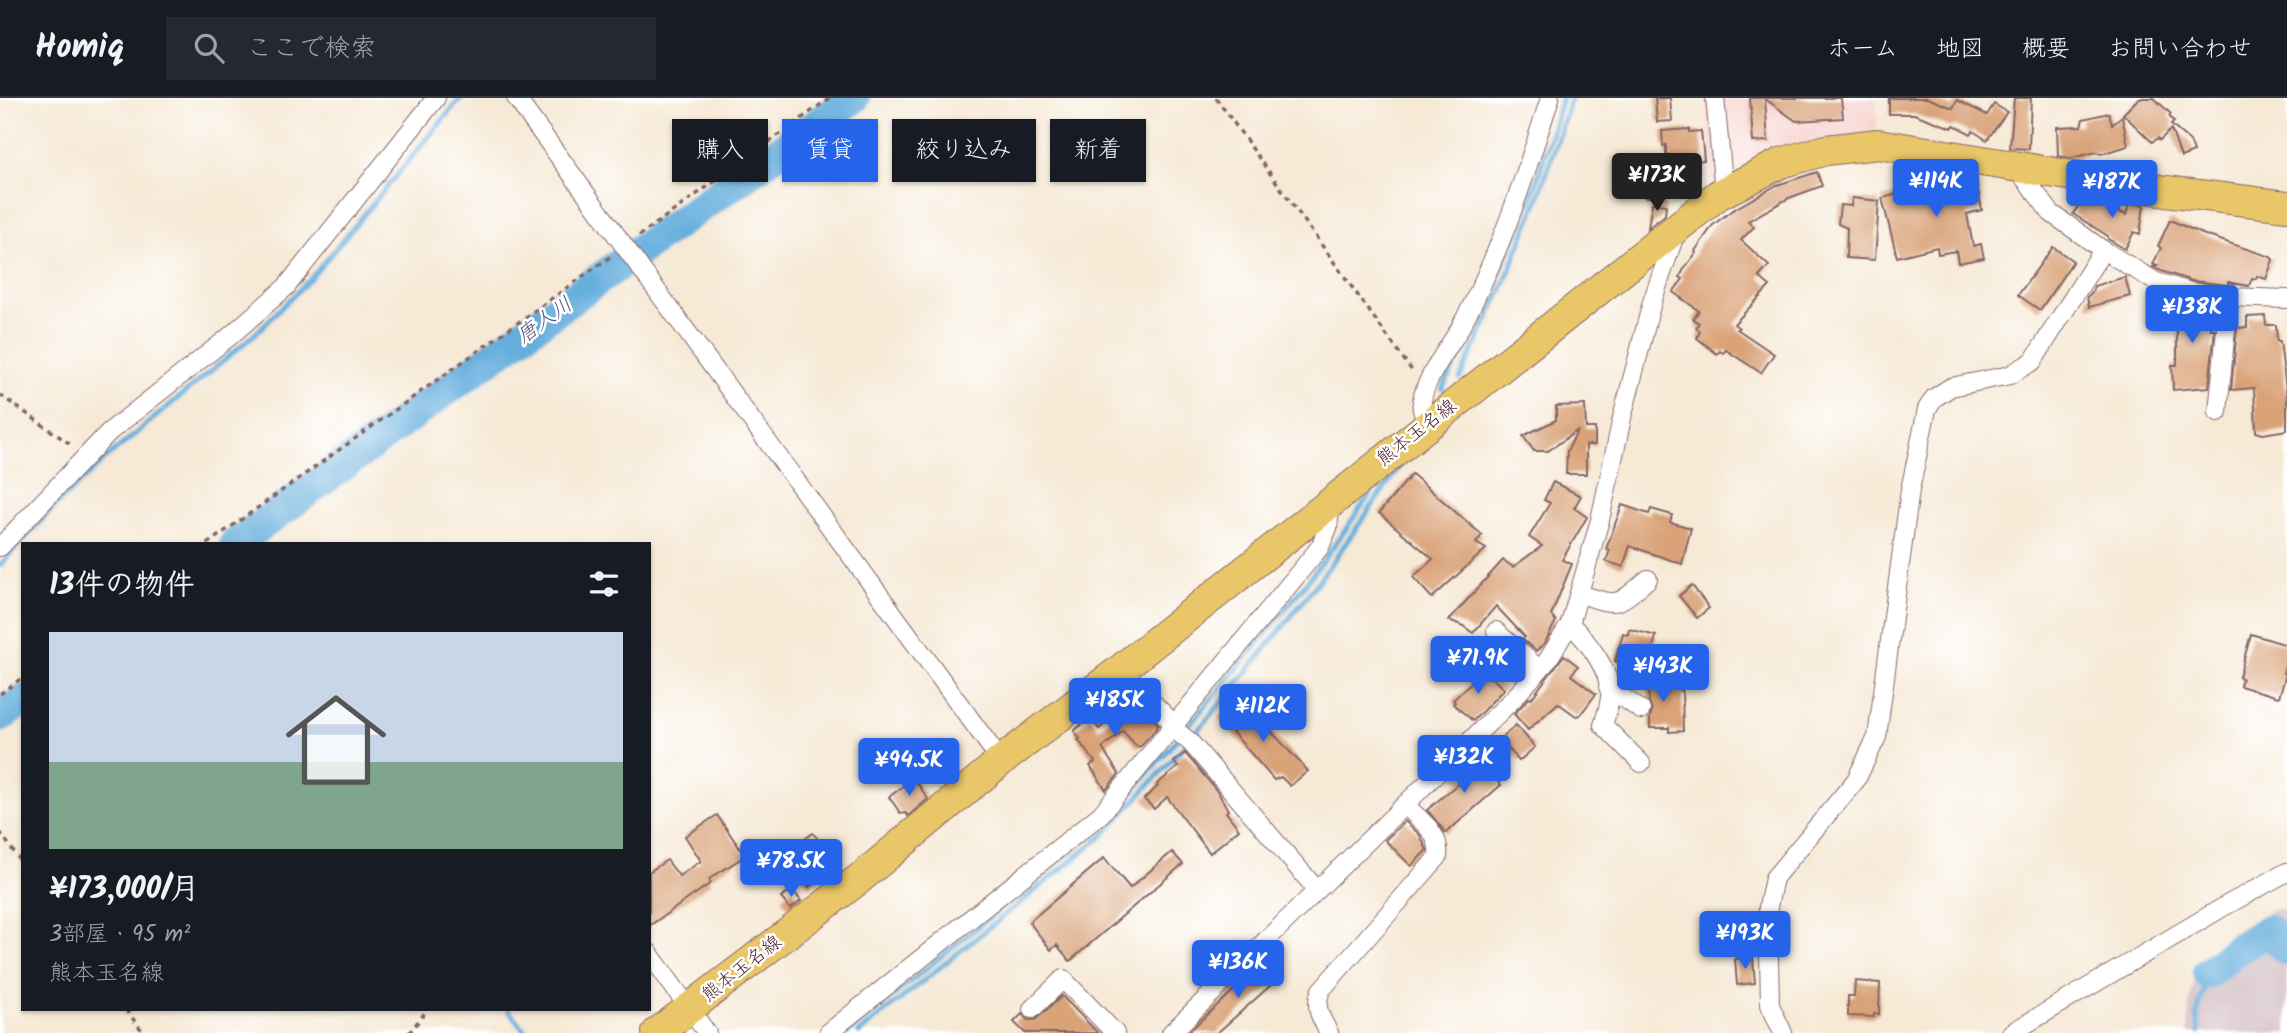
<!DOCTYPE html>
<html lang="ja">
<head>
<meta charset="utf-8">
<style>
	:root { --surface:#171b24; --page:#242831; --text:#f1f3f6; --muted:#9ea1a6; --line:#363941; --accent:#2563eb }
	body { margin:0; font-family:Kalam,"Klee One",sans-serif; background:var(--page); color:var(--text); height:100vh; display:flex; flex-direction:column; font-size:26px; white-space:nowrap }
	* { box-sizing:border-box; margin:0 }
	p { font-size:23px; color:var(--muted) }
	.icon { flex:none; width:38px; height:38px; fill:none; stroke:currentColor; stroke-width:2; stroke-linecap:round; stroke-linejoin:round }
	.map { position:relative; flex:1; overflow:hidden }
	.sheet { position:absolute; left:21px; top:444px; width:630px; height:469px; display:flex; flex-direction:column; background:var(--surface); border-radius:0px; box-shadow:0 2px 5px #0004 }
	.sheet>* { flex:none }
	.hud { position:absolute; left:672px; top:21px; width:665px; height:63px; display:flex; gap:14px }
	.price { position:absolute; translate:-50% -60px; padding:0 16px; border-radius:7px; background:var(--accent); color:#fff; font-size:23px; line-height:46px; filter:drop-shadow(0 2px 4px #0008) }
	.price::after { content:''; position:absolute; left:50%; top:42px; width:21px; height:16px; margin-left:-10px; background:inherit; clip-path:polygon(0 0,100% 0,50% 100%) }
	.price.on { background:#222; color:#fff }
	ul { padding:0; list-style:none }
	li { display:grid; align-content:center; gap:14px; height:371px; padding:0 28px }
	li span { display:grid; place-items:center; height:217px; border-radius:0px; color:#555 }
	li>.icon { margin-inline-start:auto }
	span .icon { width:126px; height:126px; fill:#fffc; stroke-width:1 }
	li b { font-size:30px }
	h2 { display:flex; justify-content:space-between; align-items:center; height:84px; padding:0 28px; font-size:30px }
	.pill { padding:0 24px; border-radius:0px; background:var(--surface); box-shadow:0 2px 5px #0004; font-size:24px; line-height:63px }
	.pill.on { background:var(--accent); color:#fff }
	header { display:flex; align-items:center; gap:42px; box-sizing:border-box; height:98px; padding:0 35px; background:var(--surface); border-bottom:2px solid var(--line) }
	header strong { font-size:33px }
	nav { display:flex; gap:38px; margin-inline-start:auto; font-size:24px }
	.search { width:490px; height:63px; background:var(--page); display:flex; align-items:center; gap:18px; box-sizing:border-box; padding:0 24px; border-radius:0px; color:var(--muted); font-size:26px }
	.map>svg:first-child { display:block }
</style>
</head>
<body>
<header>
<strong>Homiq</strong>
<div class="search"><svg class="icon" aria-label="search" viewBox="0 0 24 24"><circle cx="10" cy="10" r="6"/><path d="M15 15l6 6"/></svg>ここで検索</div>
<nav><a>ホーム</a><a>地図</a><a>概要</a><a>お問い合わせ</a></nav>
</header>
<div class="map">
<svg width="2287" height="935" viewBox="0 0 2287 935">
	<rect width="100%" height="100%" fill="#fff"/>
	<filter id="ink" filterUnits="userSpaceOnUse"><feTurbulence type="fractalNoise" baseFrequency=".0143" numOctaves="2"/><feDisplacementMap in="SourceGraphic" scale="14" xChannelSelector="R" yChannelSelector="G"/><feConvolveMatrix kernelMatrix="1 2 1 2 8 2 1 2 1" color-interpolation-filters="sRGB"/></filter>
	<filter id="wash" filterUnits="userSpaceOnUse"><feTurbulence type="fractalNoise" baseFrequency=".00686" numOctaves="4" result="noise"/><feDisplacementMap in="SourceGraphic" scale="28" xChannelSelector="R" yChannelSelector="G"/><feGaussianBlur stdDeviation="1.57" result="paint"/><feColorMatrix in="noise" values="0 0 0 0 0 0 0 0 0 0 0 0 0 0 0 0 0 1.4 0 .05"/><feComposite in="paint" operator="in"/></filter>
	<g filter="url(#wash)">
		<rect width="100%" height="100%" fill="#f6e9d5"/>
		<polygon fill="#f7d0cc" points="1706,0 1876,0 1877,41 1713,95"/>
		<polygon fill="#d2bec3" points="2274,811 2287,812 2287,935 2188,935 2189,908 2196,874 2227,837"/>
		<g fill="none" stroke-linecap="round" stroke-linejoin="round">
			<g stroke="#65aedd" stroke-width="5">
				<polyline points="1460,280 1502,191 1537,104 1571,0"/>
				<polyline points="1442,291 1475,231 1532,98 1562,0"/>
				<polyline points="0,467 55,408 105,361 254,237 310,181 461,0"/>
				<polyline points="508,912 527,935"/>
				<path d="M847,935L1093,735L1116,713C1204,608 1298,505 1374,390"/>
				<path d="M859,935L1101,739C1176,660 1247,577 1313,490C1344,449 1373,406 1403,364"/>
				<polyline points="2199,935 2197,916 2208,875"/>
			</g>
			<g stroke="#65aedd" stroke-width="32">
				<polyline points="235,446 621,165 854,0"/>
				<polyline points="0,619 23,602"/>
				<polyline points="2208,875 2232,855 2268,832 2287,852"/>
			</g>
		</g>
		<g id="blocks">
			<g fill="#d9a277">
				<polygon points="1655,0 1670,0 1672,23 1657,24"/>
				<polygon points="1750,0 1841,0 1843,20 1796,23 1765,1 1768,43 1753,44"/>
				<polygon points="1889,0 1927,0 1953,10 1957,2 1987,17 1994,6 2007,14 1987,42 1973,33 1971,36 1954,27 1952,30 1914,16 1889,16"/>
				<polygon points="2014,0 2031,0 2029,51 2010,50"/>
				<polygon points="2139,0 2154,0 2171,16 2169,18 2174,24 2171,27 2190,43 2194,54 2181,59 2171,31 2160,42 2158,40 2152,44 2123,16"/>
				<polygon points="2109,15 2112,27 2122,18 2128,48 2101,56 2097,54 2071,60 2058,58 2057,29 2081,28 2083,21"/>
				<polygon points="1689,31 1689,34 1701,33 1704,62 1698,63 1699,77 1673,79 1670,57 1666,57 1666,47 1663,48 1662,33"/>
				<polygon points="1817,74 1822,88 1789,100 1748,123 1754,129 1741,142 1769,168 1759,179 1770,188 1734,226 1739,230 1737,231 1774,256 1761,275 1726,252 1723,255 1720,253 1717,256 1697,240 1700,233 1696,230 1699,225 1693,221 1699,213 1673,194 1683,181 1680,179 1684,171 1696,155 1695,153 1713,127 1731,113 1777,87"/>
				<polygon points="1953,76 1976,81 1982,112 1967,116 1973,148 1981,146 1984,160 1958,165 1956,153 1938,156 1937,149 1897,159 1882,100 1919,91 1919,94 1953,86 1951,77"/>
				<polygon points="1641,83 1656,86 1654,100 1638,97"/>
				<polygon points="2085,98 2126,117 2129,105 2144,107 2140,136 2134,134 2125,151 2108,141 2108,138 2073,116"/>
				<polygon points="1852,100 1879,103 1875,162 1846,160 1847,130 1838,126 1840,107 1851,108"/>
				<polygon points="1652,105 1666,107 1665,117 1648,130"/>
				<polygon points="2170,122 2205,137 2271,159 2273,162 2266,181 2257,178 2256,181 2252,180 2249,188 2228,184 2228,187 2192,183 2161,173 2153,169 2157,168 2153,166 2161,150 2158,148"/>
				<polygon points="2053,149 2073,163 2040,212 2018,197"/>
				<polygon points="2125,179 2130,198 2089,209 2087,199 2092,194 2094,188"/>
				<polygon points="2167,200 2209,208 2211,231 2215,231 2209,289 2173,292 2172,267 2177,267 2177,216 2167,216"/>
				<polygon points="2265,218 2266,227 2276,227 2277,243 2280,243 2287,300 2287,332 2263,336 2256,334 2254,290 2231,292 2237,230 2247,229 2247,219"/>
				<polygon points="1585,307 1586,330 1595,330 1595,347 1586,347 1586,376 1566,376 1567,353 1578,332 1548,353 1534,353 1523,338 1556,322 1556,308"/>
				<polygon points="1412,376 1482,437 1476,445 1486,451 1432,500 1413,479 1433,461 1379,415"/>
				<polygon points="1553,384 1581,398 1574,410 1587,419 1562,462 1572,466 1551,517 1556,523 1545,545 1536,553 1522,541 1525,539 1496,508 1473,535 1463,528 1449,522 1503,462 1513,469 1542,448 1529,439 1550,405 1544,402"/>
				<polygon points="1622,407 1649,416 1651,411 1672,417 1670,424 1691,430 1682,466 1630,448 1623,469 1606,463 1610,452 1606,451"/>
				<polygon points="1692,487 1709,510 1697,520 1679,498"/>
				<polygon points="1629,531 1656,538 1647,572 1615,563 1623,535 1628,537"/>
				<polygon points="2251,536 2287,547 2287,562 2283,575 2286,576 2279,599 2240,588 2242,580 2239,579"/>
				<polygon points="1564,557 1578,568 1571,577 1596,596 1580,617 1576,618 1558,605 1528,632 1514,616 1529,600 1531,601"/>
				<polygon points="1484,573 1504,591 1473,623 1453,606 1455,604 1453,602"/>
				<polygon points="1635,573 1652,575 1650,590 1679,588 1679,592 1682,591 1683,633 1669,634 1669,630 1650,630 1650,619 1652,612 1649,604 1648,590 1633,588"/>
				<polygon points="1240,600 1308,673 1290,688 1281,679 1274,682 1220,620"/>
				<polygon points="1133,601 1159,627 1141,648 1137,649 1123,633 1102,650 1119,676 1106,692 1090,668 1095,664 1078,642 1080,641 1074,633 1090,620 1099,631"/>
				<polygon points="1516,627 1535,649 1519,663 1500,641"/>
				<polygon points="1185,655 1218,694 1228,712 1226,714 1239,731 1210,755 1167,699 1154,711 1144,701 1158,688 1157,686 1178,669 1174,664"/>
				<polygon points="1474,658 1501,687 1446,735 1427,712 1460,684 1454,677"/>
				<polygon points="914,680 928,701 908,718 906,715 901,716 889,699"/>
				<polygon points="717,717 745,758 709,781 711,785 649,828 649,774 667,762 679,778 701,763 685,738"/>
				<polygon points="1405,723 1420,737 1427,752 1411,768 1385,742"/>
				<polygon points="813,735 838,767 809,789 785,755"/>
				<polygon points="1172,754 1183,766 1070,863 1057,847 1051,852 1029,824 1104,760 1130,790"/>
				<polygon points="792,791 801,803 790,811 781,800"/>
				<polygon points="1753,860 1755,885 1737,887 1735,861"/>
				<polygon points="1263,861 1279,880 1217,935 1187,935 1244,883 1243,882"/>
				<polygon points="1855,883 1880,885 1879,916 1874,916 1874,919 1848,918 1848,898 1854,898"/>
				<polygon points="1062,898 1098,935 1025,935 1014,924 1022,916 1028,922 1035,922"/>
			</g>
		</g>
	</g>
	<g filter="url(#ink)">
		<use href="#blocks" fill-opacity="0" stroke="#866666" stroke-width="2"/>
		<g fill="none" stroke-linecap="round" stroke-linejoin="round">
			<defs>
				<g id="minor">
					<polyline points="516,0 1001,663"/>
					<polyline points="1715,0 1724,94"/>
					<polyline points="2016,69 2051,115 2103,152 2156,184 2190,194 2229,199 2287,201"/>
					<polyline points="2218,314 2229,199"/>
					<path d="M1429,326C1427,322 1422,316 1422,311C1418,289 1449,250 1460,230C1500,157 1525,78 1550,0"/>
					<polyline points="0,449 109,334 229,239 286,189 436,0"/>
					<path d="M1580,496C1620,509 1616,508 1648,481"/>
					<path d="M1570,526C1587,542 1612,574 1610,599C1609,609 1606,618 1603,627L1641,665"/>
					<path d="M1496,533C1510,547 1525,557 1539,572"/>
					<polyline points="1120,572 1175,627"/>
					<polyline points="1608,589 1641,612"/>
					<polyline points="1173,630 1190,644 1317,792"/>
					<polyline points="649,855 707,935"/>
					<polyline points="1032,911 1063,881 1115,935"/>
					<polyline points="828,935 1101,716 1320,449 1328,430 1331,403"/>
					<polyline points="1171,935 1513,601 1547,563 1570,526 1600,422 1622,320 1652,204 1676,134"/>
					<path d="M1329,935C1320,918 1314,910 1321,892L1438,759C1441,735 1421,723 1405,707"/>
					<polyline points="1783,935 1770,907 1768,809 1774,780 1856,682 1877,639 1910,392 1927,311 1934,300 1951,289 2010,277 2033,263 2103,152"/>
					<polyline points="2011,935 2225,808 2287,774"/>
				</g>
				<polyline id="primary" points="657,935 859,781 1001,663 1120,572 1679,128 1718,97 1781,65 1826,52 1878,46 2166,93 2287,108"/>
			</defs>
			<use href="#minor" stroke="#866666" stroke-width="20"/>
			<use href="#primary" stroke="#866666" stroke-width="32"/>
			<g stroke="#866666" stroke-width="3.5" stroke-dasharray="5 5" stroke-linecap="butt">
				<polyline points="1216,0 1413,274"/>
				<polyline points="639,138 830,0"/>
				<polyline points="0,297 73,348"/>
				<polyline points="207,446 610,159"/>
				<polyline points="0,596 23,579"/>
				<polyline points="0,734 23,767"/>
				<polyline points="126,912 144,935"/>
				<polyline points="409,935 427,912"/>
			</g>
			<use href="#minor" stroke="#fff" stroke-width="18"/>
			<use href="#primary" stroke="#e9c769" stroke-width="30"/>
		</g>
	</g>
	<g text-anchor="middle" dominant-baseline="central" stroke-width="5" stroke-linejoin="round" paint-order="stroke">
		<g font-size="19" fill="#4a1f2b" stroke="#fff">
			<text transform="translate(1417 335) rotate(-38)">熊本玉名線</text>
			<text transform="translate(742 871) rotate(-38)">熊本玉名線</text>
		</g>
		<g font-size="21" font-style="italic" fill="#555872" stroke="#fff">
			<text transform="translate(545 223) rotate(-36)">唐人川</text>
		</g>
	</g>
</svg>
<b class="price on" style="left:1657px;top:115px">¥173K</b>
<b class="price" style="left:1936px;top:121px">¥114K</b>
<b class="price" style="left:2112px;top:122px">¥187K</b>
<b class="price" style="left:2192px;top:247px">¥138K</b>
<b class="price" style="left:1478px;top:598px">¥71.9K</b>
<b class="price" style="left:1663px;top:606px">¥143K</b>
<b class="price" style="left:1115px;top:640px">¥185K</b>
<b class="price" style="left:1263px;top:646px">¥112K</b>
<b class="price" style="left:1464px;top:697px">¥132K</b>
<b class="price" style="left:909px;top:700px">¥94.5K</b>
<b class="price" style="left:791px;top:801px">¥78.5K</b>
<b class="price" style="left:1745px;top:873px">¥193K</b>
<b class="price" style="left:1238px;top:902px">¥136K</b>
<div class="hud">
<a class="pill">購入</a>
<a class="pill on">賃貸</a>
<a class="pill">絞り込み</a>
<a class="pill">新着</a>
</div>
<section class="sheet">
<h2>13件の物件<svg class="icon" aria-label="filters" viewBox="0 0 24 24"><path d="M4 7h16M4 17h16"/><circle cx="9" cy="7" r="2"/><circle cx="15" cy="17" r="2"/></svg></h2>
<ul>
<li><span style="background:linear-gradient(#c9d6e8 60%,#7fa58c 0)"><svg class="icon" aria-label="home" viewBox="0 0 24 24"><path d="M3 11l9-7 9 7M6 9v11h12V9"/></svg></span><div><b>¥173,000/月</b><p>3部屋 · 95 m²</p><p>熊本玉名線</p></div></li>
</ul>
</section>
</div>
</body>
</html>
